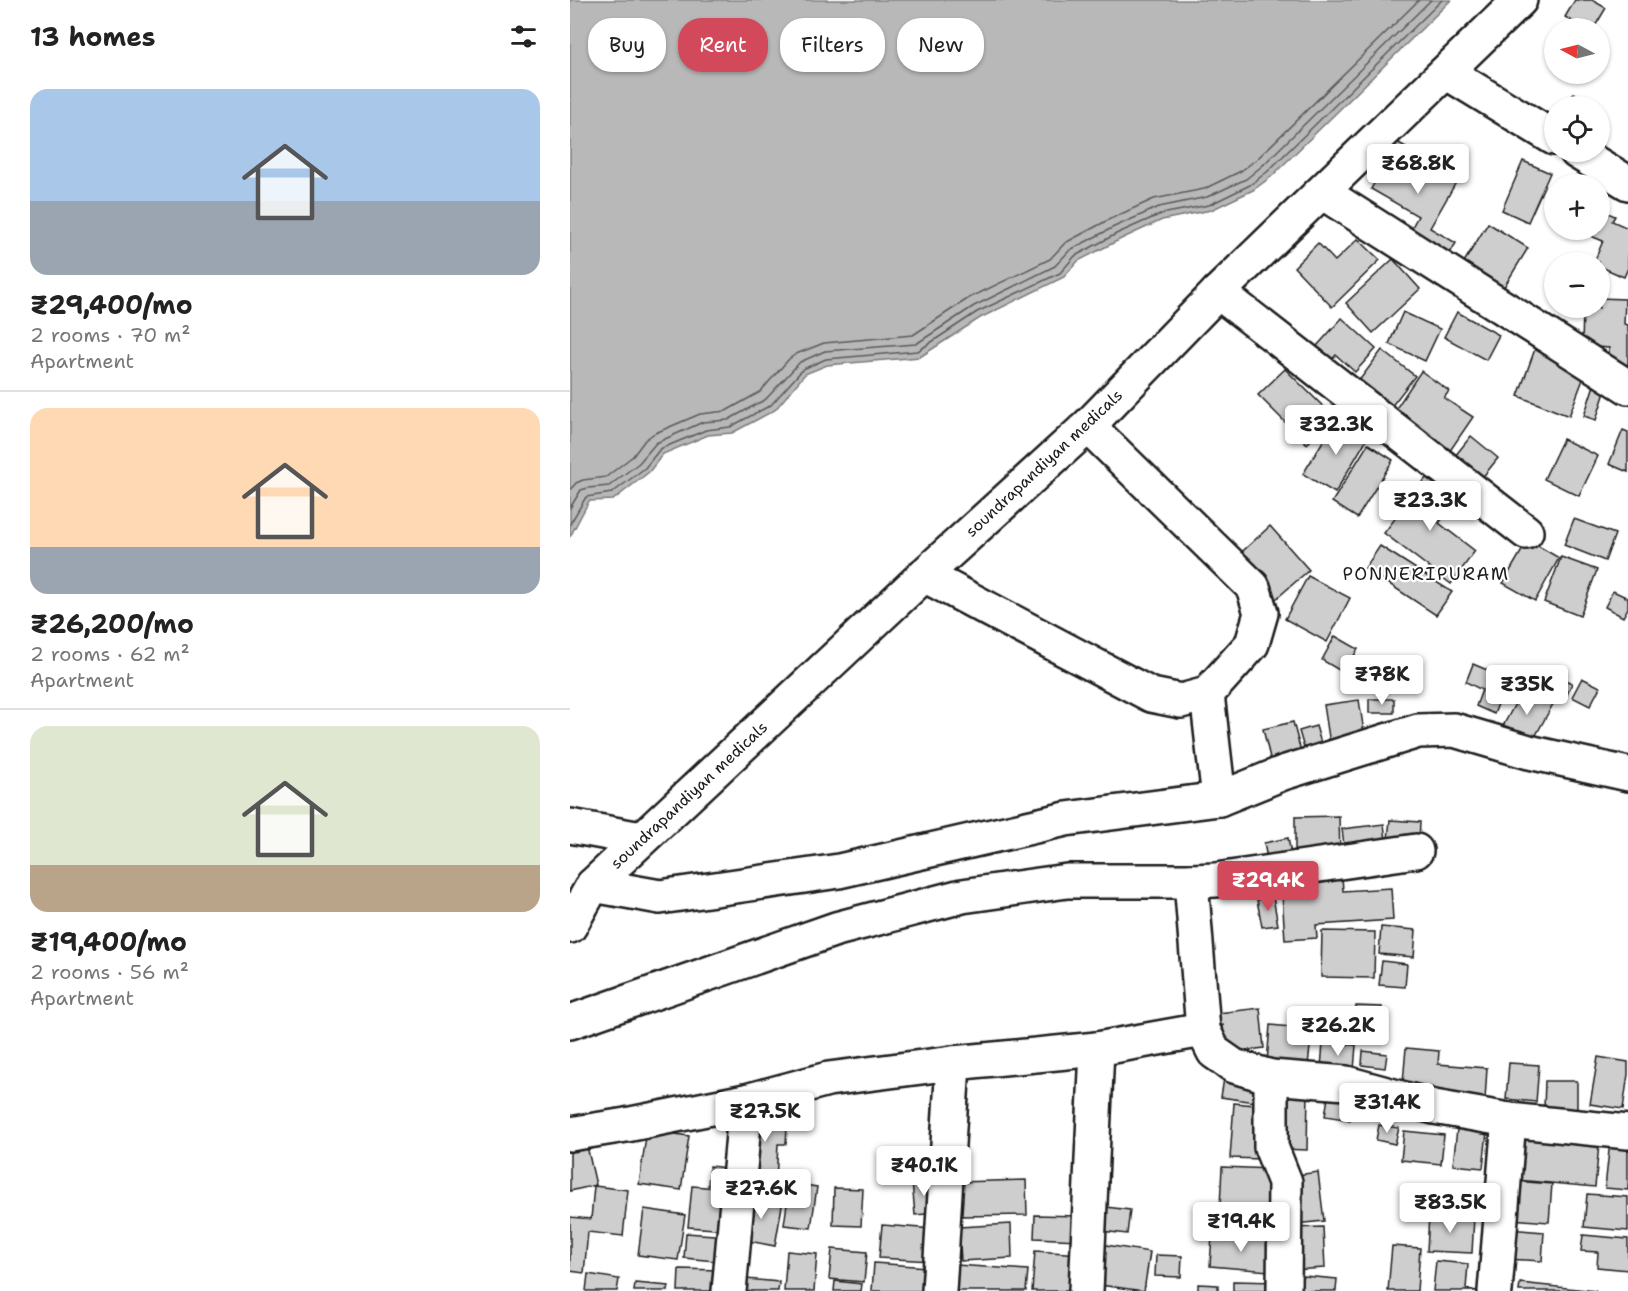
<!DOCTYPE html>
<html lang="en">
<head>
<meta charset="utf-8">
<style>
	:root { --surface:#fff; --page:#f6f6f6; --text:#222; --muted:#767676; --line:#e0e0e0; --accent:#d1495b }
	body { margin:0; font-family:"Shantell Sans",sans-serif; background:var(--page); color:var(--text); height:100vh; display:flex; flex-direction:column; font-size:22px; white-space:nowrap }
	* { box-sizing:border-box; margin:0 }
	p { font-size:20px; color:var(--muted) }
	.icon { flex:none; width:33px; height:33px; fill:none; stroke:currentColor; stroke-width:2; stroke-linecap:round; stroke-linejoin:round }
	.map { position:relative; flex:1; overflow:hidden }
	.drawer { display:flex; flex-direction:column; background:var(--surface); width:570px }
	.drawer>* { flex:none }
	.banner { position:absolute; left:18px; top:18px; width:570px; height:54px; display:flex; gap:12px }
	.needle { width:39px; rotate:277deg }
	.buttons { position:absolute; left:974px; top:18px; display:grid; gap:12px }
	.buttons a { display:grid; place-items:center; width:66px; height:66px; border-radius:50%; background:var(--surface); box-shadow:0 2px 4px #0004; font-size:30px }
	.price { position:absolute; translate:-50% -51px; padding:0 14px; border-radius:6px; background:#fff; color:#222; font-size:20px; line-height:39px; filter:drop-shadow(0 2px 3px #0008) }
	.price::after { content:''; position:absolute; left:50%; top:36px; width:18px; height:14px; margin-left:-9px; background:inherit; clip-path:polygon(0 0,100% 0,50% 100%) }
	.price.active { background:var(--accent); color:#fff }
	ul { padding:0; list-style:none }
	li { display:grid; align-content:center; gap:12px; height:318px; padding:0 30px }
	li+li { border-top:2px solid var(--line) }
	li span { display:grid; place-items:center; height:186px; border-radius:18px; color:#555 }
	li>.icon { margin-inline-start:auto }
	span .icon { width:108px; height:108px; fill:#fffc; stroke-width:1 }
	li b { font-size:26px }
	h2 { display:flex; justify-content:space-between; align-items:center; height:72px; padding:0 30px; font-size:26px }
	.chip { padding:0 21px; border-radius:24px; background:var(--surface); box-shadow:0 2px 4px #0004; font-size:21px; line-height:54px }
	.chip.active { background:var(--accent); color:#fff }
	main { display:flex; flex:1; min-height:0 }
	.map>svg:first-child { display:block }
</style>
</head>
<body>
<main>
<section class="drawer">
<h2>13 homes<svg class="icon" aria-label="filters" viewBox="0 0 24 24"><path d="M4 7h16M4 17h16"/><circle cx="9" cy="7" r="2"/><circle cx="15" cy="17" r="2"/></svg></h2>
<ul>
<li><span style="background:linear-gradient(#a9c7e8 60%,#9aa5b1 0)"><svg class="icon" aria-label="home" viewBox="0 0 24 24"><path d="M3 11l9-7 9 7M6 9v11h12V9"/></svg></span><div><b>₹29,400/mo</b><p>2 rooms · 70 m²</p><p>Apartment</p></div></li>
<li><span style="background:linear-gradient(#ffd9b3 75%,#9aa5b1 0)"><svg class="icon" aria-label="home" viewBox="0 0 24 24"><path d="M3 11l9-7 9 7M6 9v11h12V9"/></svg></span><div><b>₹26,200/mo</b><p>2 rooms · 62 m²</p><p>Apartment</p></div></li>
<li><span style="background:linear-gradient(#dfe7d0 75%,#b9a48a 0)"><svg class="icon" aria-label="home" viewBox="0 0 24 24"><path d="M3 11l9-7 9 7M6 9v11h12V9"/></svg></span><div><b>₹19,400/mo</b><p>2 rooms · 56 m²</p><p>Apartment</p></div></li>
</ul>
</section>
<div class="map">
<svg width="1058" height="1291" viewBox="0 0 1058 1291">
	<rect width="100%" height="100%" fill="#fff"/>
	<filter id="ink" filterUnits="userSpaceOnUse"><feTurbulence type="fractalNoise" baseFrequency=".0167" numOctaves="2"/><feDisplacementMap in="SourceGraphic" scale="12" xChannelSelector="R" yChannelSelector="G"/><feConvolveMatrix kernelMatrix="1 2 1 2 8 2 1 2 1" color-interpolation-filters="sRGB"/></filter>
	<g filter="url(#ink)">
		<polygon fill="#b8b8b8" stroke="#7a7a7a" stroke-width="1.5" points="0,0 881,0 701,177 683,190 641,210 592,220 551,239 508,261 494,277 410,318 350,357 257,365 235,374 205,410 162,433 138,435 93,454 79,472 43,500 19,501 0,537"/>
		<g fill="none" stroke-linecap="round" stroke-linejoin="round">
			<g stroke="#5a5a5a" stroke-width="1.5">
				<polyline points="0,490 6,483 13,480 36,477 63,456 75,440 83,434 130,414 156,411 190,392 219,359 226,354 254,343 343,335 399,298 480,259 495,243 540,219 584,199 634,189 671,171 687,159 849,0"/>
				<polyline points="0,508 11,490 18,488 39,486 69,463 86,443 133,422 158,420 196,399 230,362 255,351 346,344 404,306 485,266 500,250 544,227 589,207 637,197 676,179 692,166 861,0"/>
				<polyline points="0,524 16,497 42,493 75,468 90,449 136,430 160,427 201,405 233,369 256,359 348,351 407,312 490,273 505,256 548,233 591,214 639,205 680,185 697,172 872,0"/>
			</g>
		</g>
		<g fill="#cecece" stroke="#1c1c1c" stroke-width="1.5">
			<polygon points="1005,0 1022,0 1036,8 1024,28 1014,28 995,17"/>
			<polygon points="1004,93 1022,104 1021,106 996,106"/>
			<polygon points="827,142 889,177 860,228 886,243 876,260 836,238 848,216 801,189"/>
			<polygon points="953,161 980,173 958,222 932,210"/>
			<polygon points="1029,209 1045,216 1042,221 1058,228 1058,268 1054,277 1029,266 1029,262 1024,262 1033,241 1006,230 1029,230"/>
			<polygon points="918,223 958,248 934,287 894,262"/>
			<polygon points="788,239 810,260 762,307 724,267 748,243 765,261"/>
			<polygon points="823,259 850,289 803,333 776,303"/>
			<polygon points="1029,298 1055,299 1054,324 1058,325 1058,371 1038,370 1039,348 1012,346 1013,308 1029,308"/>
			<polygon points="833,312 870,329 855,361 819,344"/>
			<polygon points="887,312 929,335 916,360 874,337"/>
			<polygon points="772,318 806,349 785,372 766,355 753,370 738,356"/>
			<polygon points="965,349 1017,369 999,416 948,396"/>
			<polygon points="812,350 845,376 821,407 788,382"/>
			<polygon points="715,369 764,417 737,444 688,395"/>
			<polygon points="851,371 879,391 874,398 903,417 875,458 819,419"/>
			<polygon points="1024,385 1036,389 1026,420 1014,416"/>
			<polygon points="767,418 798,437 765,493 733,474"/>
			<polygon points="1053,430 1058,432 1058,472 1039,464"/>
			<polygon points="901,436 928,458 904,488 877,466"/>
			<polygon points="993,439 1028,456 1009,496 974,479"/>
			<polygon points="798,444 823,460 787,518 762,502"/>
			<polygon points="856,478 886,500 869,523 905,551 881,584 814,533"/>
			<polygon points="1004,519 1045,534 1035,561 994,545"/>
			<polygon points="700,526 739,570 706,599 684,576 662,561"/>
			<polygon points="958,540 989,558 965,601 933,583"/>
			<polygon points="810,546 882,592 866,615 795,568"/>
			<polygon points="991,557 1027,570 1010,616 974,602"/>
			<polygon points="738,576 780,598 757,642 715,619"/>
			<polygon points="1043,591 1058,598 1058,608 1053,617 1035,607"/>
			<polygon points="765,636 788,649 774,673 752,660"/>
			<polygon points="903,664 938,679 924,714 906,706 912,690 896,682"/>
			<polygon points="978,673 1002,683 994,702 969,691"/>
			<polygon points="1012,678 1030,687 1020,706 1002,697"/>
			<polygon points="954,687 983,704 961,744 932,728"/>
			<rect x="799" y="699" width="25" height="14"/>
			<polygon points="789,700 795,738 760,744 754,705"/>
			<polygon points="723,722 733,759 702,766 693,729"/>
			<polygon points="746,726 753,750 736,755 729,731"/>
			<polygon points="769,816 770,857 725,857 725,817"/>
			<polygon points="820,820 850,822 849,841 818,839"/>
			<polygon points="814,824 817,848 775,853 772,829"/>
			<polygon points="718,838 722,860 698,864 694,843"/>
			<polygon points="772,876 773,891 821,888 823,920 746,925 747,938 715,940 711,879"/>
			<polygon points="703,897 708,925 692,927 687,900"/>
			<polygon points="811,927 846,930 844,957 809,954"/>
			<polygon points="752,931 805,932 804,978 751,977"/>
			<polygon points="812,961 837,964 835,987 809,985"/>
			<polygon points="786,1006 812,1007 811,1035 784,1034"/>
			<polygon points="690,1008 694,1048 656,1053 653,1025 641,1027 640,1014"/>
			<polygon points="700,1025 742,1029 738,1065 697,1062"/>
			<polygon points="753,1043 786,1045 784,1070 751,1068"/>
			<polygon points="836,1048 869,1051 868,1064 917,1068 915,1100 832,1094"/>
			<polygon points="793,1051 817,1054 815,1068 792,1065"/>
			<polygon points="1028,1057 1058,1062 1058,1074 1053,1109 1020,1104"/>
			<polygon points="939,1063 969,1065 966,1102 936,1099"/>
			<polygon points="655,1072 688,1077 684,1102 651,1097"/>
			<polygon points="975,1081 1007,1081 1007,1109 974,1109"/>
			<polygon points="710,1089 738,1089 737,1150 709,1149"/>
			<polygon points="759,1091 784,1095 780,1120 755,1116"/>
			<polygon points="664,1103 695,1106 691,1159 660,1158"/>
			<polygon points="181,1108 218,1111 216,1144 208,1144 206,1182 176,1180"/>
			<polygon points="809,1125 829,1128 825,1144 806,1140"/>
			<polygon points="887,1129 917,1132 913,1168 883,1165"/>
			<polygon points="77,1130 119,1136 111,1190 69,1184"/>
			<polygon points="834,1131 874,1135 871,1164 831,1160"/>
			<polygon points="950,1137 1029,1144 1025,1187 946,1180"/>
			<polygon points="1040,1141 1058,1143 1058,1190 1035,1188"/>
			<polygon points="17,1146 26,1185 0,1191 0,1150"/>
			<polygon points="140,1166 164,1169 161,1188 138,1185"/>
			<polygon points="652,1167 702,1169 700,1227 649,1226"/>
			<polygon points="748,1172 754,1221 725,1224 720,1176"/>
			<polygon points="363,1179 367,1213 345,1215 342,1181"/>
			<polygon points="456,1180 457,1215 391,1216 390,1182"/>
			<polygon points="944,1181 982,1184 979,1222 941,1219"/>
			<polygon points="220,1183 247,1187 241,1228 214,1225"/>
			<polygon points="24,1186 58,1190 53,1236 18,1232 14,1273 0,1271 0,1217 21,1219"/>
			<polygon points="122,1186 162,1189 158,1230 118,1227"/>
			<polygon points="264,1188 293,1189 291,1226 263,1225"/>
			<polygon points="176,1194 213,1200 205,1246 168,1239"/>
			<polygon points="1017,1194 1058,1197 1058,1231 1014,1227"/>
			<polygon points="536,1207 560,1210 557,1234 532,1231"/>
			<polygon points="74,1209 115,1215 108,1260 68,1255"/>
			<polygon points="465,1215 509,1216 509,1240 464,1238"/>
			<polygon points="859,1215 904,1217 902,1253 857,1251"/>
			<polygon points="441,1224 442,1258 391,1261 389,1227"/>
			<polygon points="312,1225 363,1229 361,1261 309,1258"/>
			<polygon points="753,1227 755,1268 723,1270 721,1228"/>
			<polygon points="938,1229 974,1232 972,1261 936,1259"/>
			<polygon points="116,1233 158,1236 156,1262 114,1258"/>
			<polygon points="642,1235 702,1239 699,1271 640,1266"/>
			<polygon points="1013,1235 1058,1239 1058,1270 1027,1267 1028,1252 1011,1251"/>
			<polygon points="536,1245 580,1252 574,1291 530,1285"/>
			<polygon points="822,1246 850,1248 847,1291 818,1291"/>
			<polygon points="262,1249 297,1252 294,1282 259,1279"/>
			<polygon points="217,1251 247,1254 244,1291 214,1291"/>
			<polygon points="465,1251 511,1254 509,1291 462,1291"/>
			<polygon points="586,1255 612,1256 611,1277 585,1276"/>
			<polygon points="866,1261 898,1264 896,1289 907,1291 863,1291"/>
			<polygon points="304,1263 357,1267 356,1291 302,1291"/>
			<polygon points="386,1265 458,1270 456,1291 384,1291"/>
			<polygon points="109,1269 150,1270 149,1291 108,1291"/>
			<polygon points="18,1274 49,1279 47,1291 16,1291"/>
			<polygon points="723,1275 767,1279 766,1291 722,1291"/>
			<polygon points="165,1278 209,1282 208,1291 163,1291"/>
			<polygon points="265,1281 292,1284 291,1291 264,1291"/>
			<polygon points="663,1281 711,1282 711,1291 663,1291"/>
			<polygon points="65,1283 99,1286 98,1291 64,1291"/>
			<polygon points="950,1283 1026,1291 949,1291"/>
			<polygon points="628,1284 648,1285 648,1291 628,1291"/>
		</g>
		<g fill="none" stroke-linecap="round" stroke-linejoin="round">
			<defs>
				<g id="minor">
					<polyline points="876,72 984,138"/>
					<polyline points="1007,152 1058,183"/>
					<polyline points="752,192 1058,387"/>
					<polyline points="648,292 956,532"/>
					<polyline points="354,575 581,695 611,701 637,694 682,644 691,613 683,587 518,426"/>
					<polyline points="637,694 649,799"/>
					<polyline points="0,826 71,839"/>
					<polyline points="621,881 633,1030 644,1052 664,1066 701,1077 776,1083 864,1107 939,1120"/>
					<polyline points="23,885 90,897 269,871 496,819 649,799 713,773 848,731 884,730 959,752 1058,774"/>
					<polyline points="0,1022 266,929 392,896 497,881 621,881 646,880 846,851"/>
					<polyline points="383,1063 527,1049 633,1030"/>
					<polyline points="701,1077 701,1147 715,1182 714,1291"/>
					<polyline points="0,1134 56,1125 176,1101 258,1079 383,1063 369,1291"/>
					<polyline points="159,1291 176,1101"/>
					<polyline points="516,1291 527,1049"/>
					<polyline points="925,1291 939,1120 1058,1132"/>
				</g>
				<polyline id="major" points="0,926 23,885 354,575 518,426 648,292 950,0"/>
			</defs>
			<use href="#minor" stroke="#1c1c1c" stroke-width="38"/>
			<use href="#major" stroke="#1c1c1c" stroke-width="38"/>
			<use href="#minor" stroke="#fff" stroke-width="33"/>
			<use href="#major" stroke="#fff" stroke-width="33"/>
		</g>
	</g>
	<g text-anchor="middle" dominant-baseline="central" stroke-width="4.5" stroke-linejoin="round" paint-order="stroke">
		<g font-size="16" fill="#1c1c1c" stroke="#fff">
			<text transform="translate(474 463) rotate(-43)">soundrapandiyan medicals</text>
			<text transform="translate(119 795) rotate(-43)">soundrapandiyan medicals</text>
		</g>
		<g font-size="18" letter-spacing="1.5" fill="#1c1c1c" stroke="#fff">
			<text x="856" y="574">PONNERIPURAM</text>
		</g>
	</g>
</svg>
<div class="buttons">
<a><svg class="needle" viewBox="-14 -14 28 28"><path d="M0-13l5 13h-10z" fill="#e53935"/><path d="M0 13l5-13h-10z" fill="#767676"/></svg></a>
<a><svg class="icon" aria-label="locate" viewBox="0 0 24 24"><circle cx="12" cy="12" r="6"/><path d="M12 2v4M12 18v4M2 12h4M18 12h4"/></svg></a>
<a>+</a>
<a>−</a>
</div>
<b class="price" style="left:848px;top:195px">₹68.8K</b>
<b class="price" style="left:766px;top:456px">₹32.3K</b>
<b class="price" style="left:860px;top:532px">₹23.3K</b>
<b class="price" style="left:812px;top:706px">₹78K</b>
<b class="price" style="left:957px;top:716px">₹35K</b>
<b class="price active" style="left:698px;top:912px">₹29.4K</b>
<b class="price" style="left:768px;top:1057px">₹26.2K</b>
<b class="price" style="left:817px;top:1134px">₹31.4K</b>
<b class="price" style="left:195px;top:1143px">₹27.5K</b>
<b class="price" style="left:354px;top:1197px">₹40.1K</b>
<b class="price" style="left:191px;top:1220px">₹27.6K</b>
<b class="price" style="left:880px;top:1234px">₹83.5K</b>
<b class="price" style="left:671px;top:1253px">₹19.4K</b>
<div class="banner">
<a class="chip">Buy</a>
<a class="chip active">Rent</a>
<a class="chip">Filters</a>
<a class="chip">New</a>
</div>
</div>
</main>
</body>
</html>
